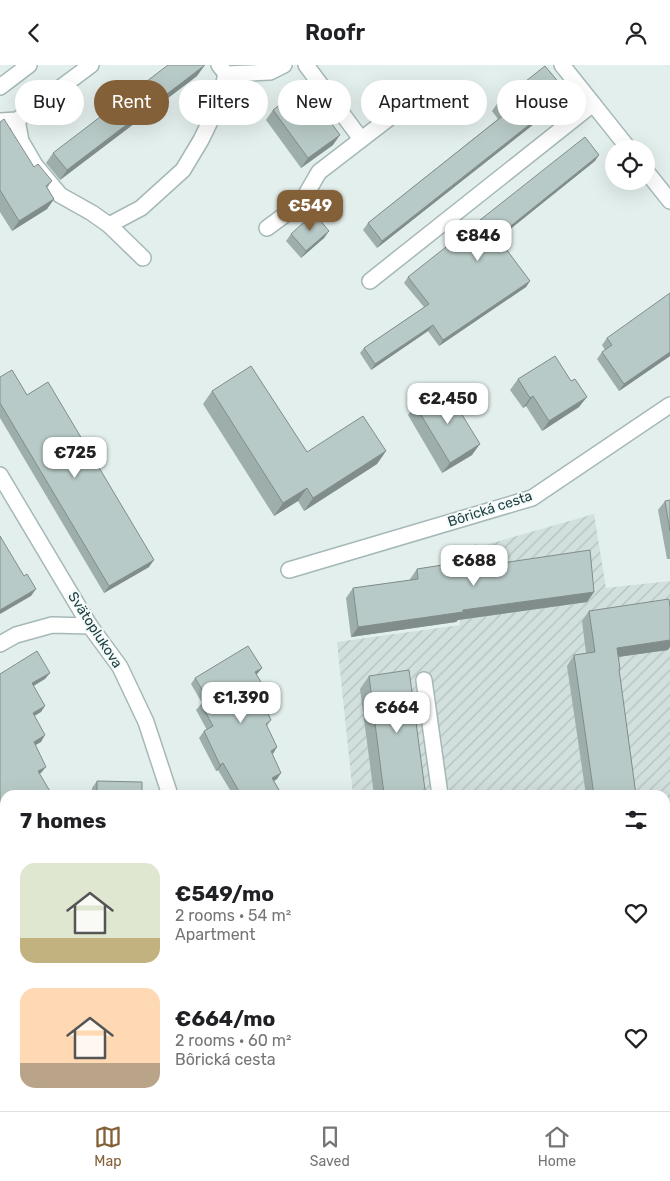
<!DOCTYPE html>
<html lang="en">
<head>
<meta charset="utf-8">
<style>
	:root { --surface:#fff; --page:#f6f6f6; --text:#202124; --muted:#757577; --line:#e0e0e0; --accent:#846038 }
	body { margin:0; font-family:Rubik,sans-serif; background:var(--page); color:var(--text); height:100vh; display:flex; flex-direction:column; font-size:19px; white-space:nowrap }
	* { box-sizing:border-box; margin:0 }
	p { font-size:16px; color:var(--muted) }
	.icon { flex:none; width:28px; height:28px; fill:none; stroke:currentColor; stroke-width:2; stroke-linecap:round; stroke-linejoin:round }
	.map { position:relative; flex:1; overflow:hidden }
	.side { position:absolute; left:0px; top:725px; width:670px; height:321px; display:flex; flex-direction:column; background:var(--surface); border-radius:15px 15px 0 0; box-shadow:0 5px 20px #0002 }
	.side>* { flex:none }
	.banner { position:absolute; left:15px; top:15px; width:640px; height:45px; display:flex; gap:10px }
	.tools { position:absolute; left:605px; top:75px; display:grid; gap:10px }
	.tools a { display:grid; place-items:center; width:50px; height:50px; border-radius:50%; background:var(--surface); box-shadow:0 5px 20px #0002; font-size:25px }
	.price { position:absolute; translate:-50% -42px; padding:0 11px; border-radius:10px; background:#fff; color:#222; font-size:16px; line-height:32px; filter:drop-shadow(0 1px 2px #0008) }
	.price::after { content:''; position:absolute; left:50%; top:30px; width:15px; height:11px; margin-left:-8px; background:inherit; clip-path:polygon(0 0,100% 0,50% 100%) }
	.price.current { background:var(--accent); color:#fff }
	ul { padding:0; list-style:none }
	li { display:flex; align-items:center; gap:15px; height:125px; padding:0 20px }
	li span { display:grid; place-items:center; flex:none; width:140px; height:100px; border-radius:15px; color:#555 }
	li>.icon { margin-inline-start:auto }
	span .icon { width:60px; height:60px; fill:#fffc; stroke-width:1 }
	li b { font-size:21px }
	h2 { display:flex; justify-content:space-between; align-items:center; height:60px; padding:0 20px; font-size:21px }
	.tag { padding:0 18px; border-radius:22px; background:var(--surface); box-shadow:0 5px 20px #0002; font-size:18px; line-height:45px }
	.tag.current { background:var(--accent); color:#fff }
	header { display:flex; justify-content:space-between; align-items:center; height:65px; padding:0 20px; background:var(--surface); font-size:22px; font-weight:600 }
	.dock { display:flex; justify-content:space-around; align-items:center; height:70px; border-top:1px solid var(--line); background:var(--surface); font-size:14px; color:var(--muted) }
	.dock a { display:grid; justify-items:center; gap:2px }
	.dock .current { color:var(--accent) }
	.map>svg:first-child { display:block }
</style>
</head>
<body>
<header><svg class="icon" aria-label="back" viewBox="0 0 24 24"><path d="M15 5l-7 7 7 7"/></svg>Roofr<svg class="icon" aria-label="person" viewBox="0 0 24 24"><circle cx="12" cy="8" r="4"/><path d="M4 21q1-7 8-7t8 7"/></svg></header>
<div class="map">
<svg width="670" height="1046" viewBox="0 0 670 1046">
	<defs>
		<pattern id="industrial-furrows" width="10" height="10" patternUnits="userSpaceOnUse" patternTransform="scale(1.25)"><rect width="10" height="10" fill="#d1dfdd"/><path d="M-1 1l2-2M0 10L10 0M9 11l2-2" fill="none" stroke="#b3c1bf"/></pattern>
	</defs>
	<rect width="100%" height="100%" fill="#e3efed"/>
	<polygon fill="#d1dfdd" points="665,904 670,904 670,1046 365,1046 364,1041 665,1041"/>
	<polygon fill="url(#industrial-furrows)" points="594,449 606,523 670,516 670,901 665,902 665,730 353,730 337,577 460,560 450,490"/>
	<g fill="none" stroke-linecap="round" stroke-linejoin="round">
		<defs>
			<g id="minor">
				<polyline points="219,0 226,9 270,7 284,0"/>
				<polyline points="306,0 361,74"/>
				<polyline points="562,0 629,84"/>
				<polyline points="0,22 29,0"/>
				<polyline points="17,55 21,76 35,100 60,130 92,148 109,160 143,193"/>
				<polyline points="0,56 17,55 91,0"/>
				<polyline points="646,106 670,136"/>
				<polyline points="109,160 141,143 183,105 201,75 219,38 226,9"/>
				<polyline points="267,163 301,138 319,107 397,47"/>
				<polyline points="370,216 593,39"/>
				<polyline points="0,410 90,561 120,602 146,657 170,730"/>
				<polyline points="289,505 532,433 670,340"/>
				<polyline points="0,579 16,570 52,560 90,561"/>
				<polyline points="424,615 440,730"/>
				<polyline points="665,798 670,797"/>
				<polyline points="205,1041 207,1046"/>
			</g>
		</defs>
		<use href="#minor" stroke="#a5b8b7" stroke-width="18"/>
		<use href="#minor" stroke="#fff" stroke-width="15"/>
	</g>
	<g fill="#9eaeab">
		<polygon points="197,11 60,115 46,98 53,88"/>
		<polygon points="560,19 555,26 552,29 558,37 553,44 377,183 363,165 368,158 498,54 492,46 497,39"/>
		<polygon points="273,45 333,80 301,103 266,55"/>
		<polygon points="0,57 34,102 52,116 47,123 54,134 47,144 12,166 0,147"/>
		<polygon points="595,96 498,173 530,216 526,222 439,281 428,266 371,305 360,288 364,283 424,242 404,218 408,212"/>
		<polygon points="329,166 324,173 301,193 286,176 291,169"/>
		<polygon points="607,273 670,291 619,326 597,294 602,287 605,285 602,280"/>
		<polygon points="0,312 27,330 149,502 104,528 0,353"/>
		<polygon points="518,314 579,342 542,366 526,341 523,343 510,325"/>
		<polygon points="212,326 307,387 386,386 377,399 304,446 298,436 274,451 203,339"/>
		<polygon points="415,340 472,390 442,408 408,350"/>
		<polygon points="670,435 670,494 667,494 658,445 665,436"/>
		<polygon points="459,485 482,501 594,527 587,537 458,555 456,557 351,572 346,533 353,523 410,515 410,514 417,504 453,498 452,495"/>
		<polygon points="589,546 668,585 618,592 619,606 636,730 586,730 567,601 574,590 586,588 582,556"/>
		<polygon points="262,603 256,610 264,636 262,636 271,655 267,661 277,714 274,716 282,730 233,730 218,705 216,706 199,673 204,666 207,665 196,645 202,638 191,619 195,613"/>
		<polygon points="369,611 425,725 422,730 374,730 360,624"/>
		<polygon points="97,716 142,730 92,730 92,723"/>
		<polygon points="0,773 43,1041 40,1046 0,1046"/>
		<rect x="127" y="1041" width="41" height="5"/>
		<rect x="265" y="1041" width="50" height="5"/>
		<polygon points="373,1041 420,1041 421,1046 374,1046"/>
	</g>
	<g fill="#818d8b">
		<polygon points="205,0 197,11 60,115 67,105"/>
		<polygon points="560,19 555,26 546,34 550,27"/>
		<polygon points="558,37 553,44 377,183 382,176"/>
		<polygon points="340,70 333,80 301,103 308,93"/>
		<polygon points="599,90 595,96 493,178 497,172"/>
		<polygon points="54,134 47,144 12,166 19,156"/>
		<polygon points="329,166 324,173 301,193 306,186"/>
		<polygon points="530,216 526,222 439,281 443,275"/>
		<polygon points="433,260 428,266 371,305 375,299"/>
		<polygon points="670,287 670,291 619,326 624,319"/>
		<polygon points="533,331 526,341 523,343 530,333"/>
		<polygon points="587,332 579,342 542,366 549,356"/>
		<polygon points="480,379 472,390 442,408 450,398"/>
		<polygon points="386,386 377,399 304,446 313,433"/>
		<polygon points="307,423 298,436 274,451 283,438"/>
		<polygon points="154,495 149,502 104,528 109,521"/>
		<polygon points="36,524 31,531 0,549 0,545"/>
		<polygon points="594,527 587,537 458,555 456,557 351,572 358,562 463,545"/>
		<polygon points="670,575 670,582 668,585 610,593 617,583"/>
		<polygon points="262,603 257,609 250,613 255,607"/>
		<polygon points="50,608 45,614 27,625 32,618"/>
		<polygon points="268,629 264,636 256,640 261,633"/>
		<polygon points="45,641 41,647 28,655 33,648"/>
		<polygon points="45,670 41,677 29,684 34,677"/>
		<polygon points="277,682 273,689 271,686"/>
		<polygon points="223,698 218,705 216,706 220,700"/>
		<polygon points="46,702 41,708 33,713 38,706"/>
		<polygon points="281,708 277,714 267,720 272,713"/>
		<polygon points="425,725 422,730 415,730 417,726"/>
		<polygon points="5,755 5,759 0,762 0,758"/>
		<polygon points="34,1041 43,1041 40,1046 31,1046"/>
	</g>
	<g fill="#b8cac7" stroke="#818d8b">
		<polygon points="168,0 205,0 67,105 53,88"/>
		<polygon points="545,1 560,19 550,27 558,37 382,176 368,158 505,49 497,39"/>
		<polygon points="304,21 340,70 308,93 273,45"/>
		<polygon points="4,54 34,102 38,99 52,116 46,121 54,134 19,156 0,125 0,57"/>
		<polygon points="585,72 599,90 497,172 530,216 443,275 433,260 375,299 364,283 429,239 408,212"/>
		<polygon points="314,148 329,166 306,186 291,169"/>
		<polygon points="670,228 670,287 624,319 602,287 612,280 607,273"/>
		<polygon points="555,291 571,316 575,314 587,332 549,356 533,331 530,333 518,314"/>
		<polygon points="251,301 307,387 363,351 386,386 313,433 307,423 283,438 212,326"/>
		<polygon points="12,305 27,330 48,317 154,495 109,521 0,338 0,312"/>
		<polygon points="445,322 480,379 450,398 415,340"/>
		<polygon points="670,435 670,466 665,436"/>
		<polygon points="0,471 24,511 27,509 36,524 0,545"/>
		<polygon points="476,480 482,501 590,485 594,527 463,545 463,547 358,562 353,523 418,514 417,504 462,497 459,485"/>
		<polygon points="669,534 670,543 670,575 617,583 620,604 619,604 636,730 594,730 574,590 595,587 589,546"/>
		<polygon points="248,581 262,603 255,607 268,629 261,633 271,655 266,659 277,682 271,686 281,708 272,713 282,730 241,730 223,698 220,700 204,666 213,661 201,639 208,634 195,613"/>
		<polygon points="37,586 50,608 32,618 45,641 33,648 45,670 34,677 46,702 38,706 51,728 48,730 5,730 5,755 0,758 0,609"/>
		<polygon points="409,605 425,725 417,726 418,730 380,730 384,729 369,611"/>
		<polygon points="97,716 142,717 142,730 97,730"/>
		<polygon points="0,773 5,773 5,1041 34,1041 34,1046 0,1046 1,923 0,923"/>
		<rect x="132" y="1041" width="36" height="5"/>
		<rect x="270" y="1041" width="45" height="5"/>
		<polygon points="381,1041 420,1041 421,1046 381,1046"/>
	</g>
	<g text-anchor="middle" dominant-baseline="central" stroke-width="4" stroke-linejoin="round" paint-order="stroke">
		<g font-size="14" fill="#204243" stroke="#f4faf9">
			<text transform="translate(490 444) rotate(-18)">Bôrická cesta</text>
			<text transform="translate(95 565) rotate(57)">Svätoplukova</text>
		</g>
	</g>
</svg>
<div class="tools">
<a><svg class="icon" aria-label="locate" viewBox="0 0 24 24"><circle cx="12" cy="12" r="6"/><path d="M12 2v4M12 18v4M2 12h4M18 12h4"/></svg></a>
</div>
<b class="price current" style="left:310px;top:167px">€549</b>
<b class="price" style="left:478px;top:197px">€846</b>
<b class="price" style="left:448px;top:360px">€2,450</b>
<b class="price" style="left:75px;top:414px">€725</b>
<b class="price" style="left:474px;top:522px">€688</b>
<b class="price" style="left:241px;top:659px">€1,390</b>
<b class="price" style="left:397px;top:669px">€664</b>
<div class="banner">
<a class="tag">Buy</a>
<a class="tag current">Rent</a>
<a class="tag">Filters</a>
<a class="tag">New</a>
<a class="tag">Apartment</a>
<a class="tag">House</a>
</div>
<section class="side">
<h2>7 homes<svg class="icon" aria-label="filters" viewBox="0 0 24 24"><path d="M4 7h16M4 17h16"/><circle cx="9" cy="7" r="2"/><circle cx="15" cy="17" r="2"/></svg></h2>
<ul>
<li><span style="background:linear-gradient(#dfe7d0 75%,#c2b280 0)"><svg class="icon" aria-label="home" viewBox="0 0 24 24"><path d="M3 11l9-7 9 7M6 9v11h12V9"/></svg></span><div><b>€549/mo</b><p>2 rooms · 54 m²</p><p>Apartment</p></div><svg class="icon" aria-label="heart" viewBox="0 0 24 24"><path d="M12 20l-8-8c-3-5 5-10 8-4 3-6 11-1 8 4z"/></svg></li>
<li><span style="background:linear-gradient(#ffd9b3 75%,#b9a48a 0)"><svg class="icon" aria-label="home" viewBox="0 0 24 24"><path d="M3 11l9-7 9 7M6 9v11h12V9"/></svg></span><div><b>€664/mo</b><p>2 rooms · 60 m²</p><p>Bôrická cesta</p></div><svg class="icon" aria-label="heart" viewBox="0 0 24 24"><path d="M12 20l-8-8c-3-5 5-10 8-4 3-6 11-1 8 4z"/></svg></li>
</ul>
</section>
</div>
<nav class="dock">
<a class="current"><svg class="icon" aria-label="map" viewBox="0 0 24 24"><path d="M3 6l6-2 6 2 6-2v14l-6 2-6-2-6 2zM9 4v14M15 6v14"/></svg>Map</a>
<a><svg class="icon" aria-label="saved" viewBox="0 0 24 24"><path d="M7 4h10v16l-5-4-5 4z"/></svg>Saved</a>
<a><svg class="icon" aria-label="home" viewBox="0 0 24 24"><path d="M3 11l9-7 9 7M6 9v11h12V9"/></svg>Home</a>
</nav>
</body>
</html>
